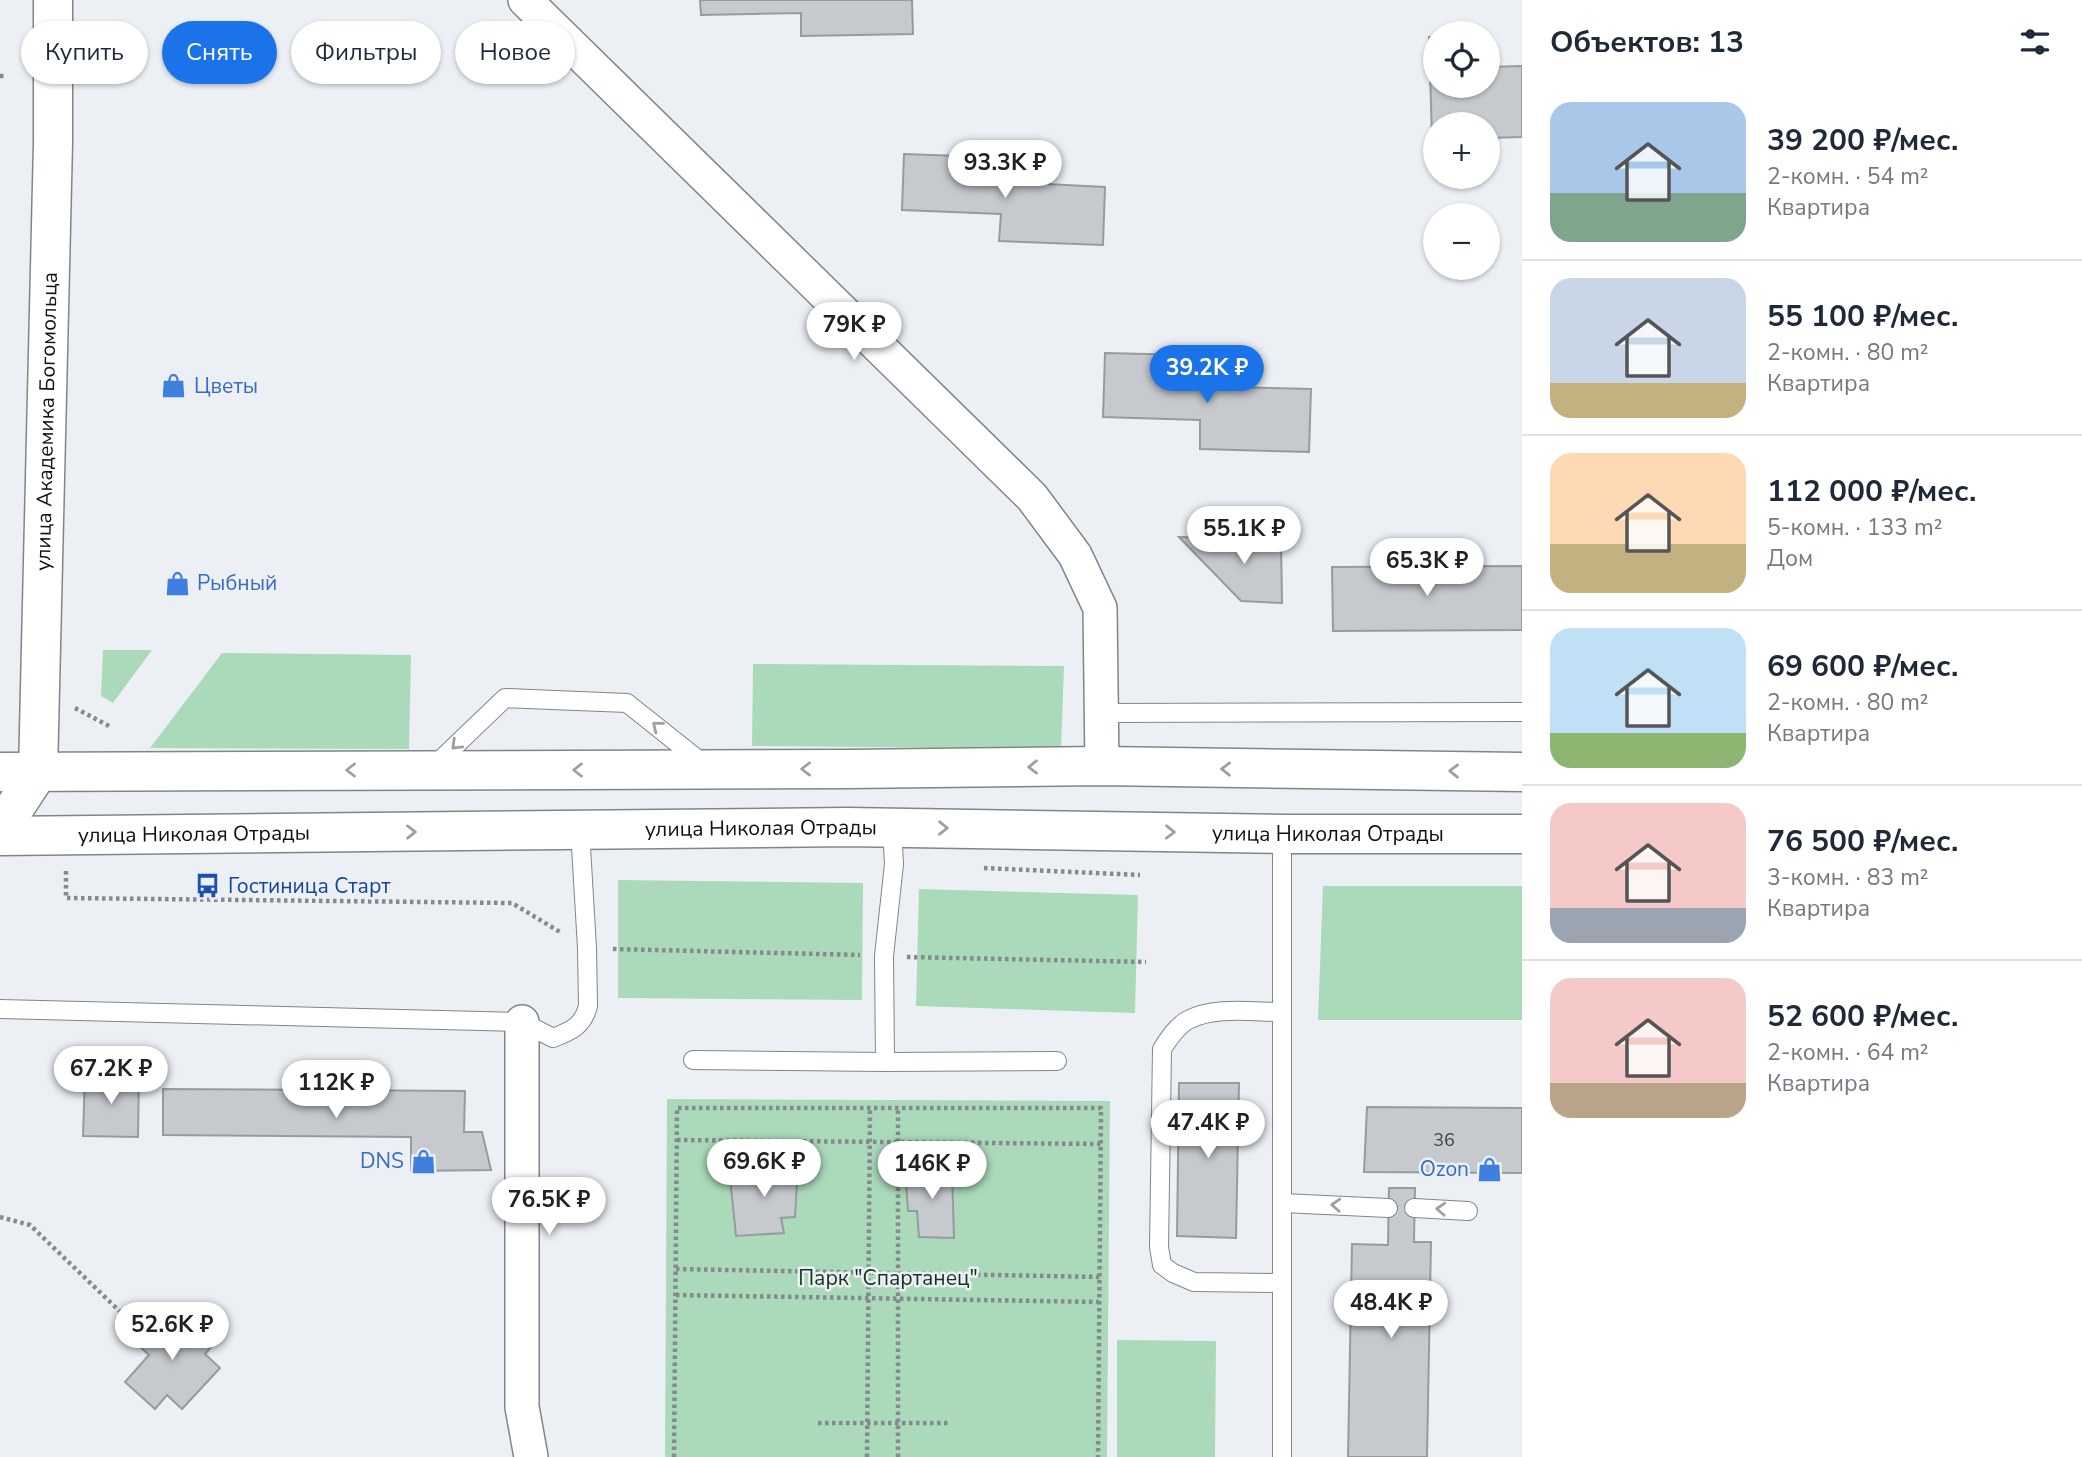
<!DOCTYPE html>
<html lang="ru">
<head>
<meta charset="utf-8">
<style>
	:root { --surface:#fff; --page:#f2f2f3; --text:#1f2937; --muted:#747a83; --line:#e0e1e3; --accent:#1a73e8 }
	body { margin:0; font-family:"Nunito Sans",sans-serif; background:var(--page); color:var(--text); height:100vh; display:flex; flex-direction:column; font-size:26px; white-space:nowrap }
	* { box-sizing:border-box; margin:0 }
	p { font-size:23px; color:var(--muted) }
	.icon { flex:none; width:38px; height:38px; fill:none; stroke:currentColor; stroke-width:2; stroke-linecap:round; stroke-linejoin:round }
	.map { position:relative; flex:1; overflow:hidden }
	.details { display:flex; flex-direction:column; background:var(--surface); width:560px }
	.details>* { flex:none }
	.guide { position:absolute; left:21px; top:21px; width:665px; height:63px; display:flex; gap:14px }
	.tools { position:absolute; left:1423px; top:21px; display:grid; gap:14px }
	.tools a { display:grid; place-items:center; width:77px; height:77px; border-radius:50%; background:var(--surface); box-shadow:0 2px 5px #0004; font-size:35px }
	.price { position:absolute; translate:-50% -60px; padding:0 16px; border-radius:24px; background:#fff; color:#222; font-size:23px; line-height:46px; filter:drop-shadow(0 2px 4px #0008) }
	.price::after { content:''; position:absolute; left:50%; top:42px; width:21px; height:16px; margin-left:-10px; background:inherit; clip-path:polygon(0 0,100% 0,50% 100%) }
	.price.current { background:var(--accent); color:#fff }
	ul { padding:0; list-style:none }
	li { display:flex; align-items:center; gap:21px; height:175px; padding:0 28px }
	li+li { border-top:2px solid var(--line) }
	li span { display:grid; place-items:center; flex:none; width:196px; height:140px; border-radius:21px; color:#555 }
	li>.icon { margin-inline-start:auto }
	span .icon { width:84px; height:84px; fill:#fffc; stroke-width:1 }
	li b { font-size:30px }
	h2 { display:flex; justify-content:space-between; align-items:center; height:84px; padding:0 28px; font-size:30px }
	.pill { padding:0 24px; border-radius:32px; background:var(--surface); box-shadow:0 2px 5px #0004; font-size:24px; line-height:63px }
	.pill.current { background:var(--accent); color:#fff }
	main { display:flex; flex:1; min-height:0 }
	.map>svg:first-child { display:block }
</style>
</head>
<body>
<main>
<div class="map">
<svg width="1522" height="1457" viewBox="0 0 1522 1457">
	<rect width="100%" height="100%" fill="#ecf0f5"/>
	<g fill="#abdabb">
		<polygon points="103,650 152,650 113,703 101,696"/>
		<polygon points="222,653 411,655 409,749 150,748"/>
		<polygon points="753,664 1064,666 1061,749 752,746"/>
		<polygon points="618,880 863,883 862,1000 618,998"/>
		<polygon points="1323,886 1522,886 1522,1020 1318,1020"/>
		<polygon points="919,889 1138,895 1135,1013 916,1006"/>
		<polygon points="667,1099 1110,1101 1107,1457 665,1457"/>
		<polygon points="1117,1340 1216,1341 1215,1457 1117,1457"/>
	</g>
	<g fill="#c6cacf" stroke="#979b9f" stroke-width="2">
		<polygon points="700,0 912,0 913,34 801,36 801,13 701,15"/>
		<polygon points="1429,37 1435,37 1435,86 1488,86 1488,67 1522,66 1522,137 1488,138 1488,124 1435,124 1435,139 1432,139"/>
		<polygon points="904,154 987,157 986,181 1105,187 1103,245 999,241 1001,214 902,210"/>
		<polygon points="1105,353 1189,355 1188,386 1311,389 1309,452 1200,449 1200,420 1103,417"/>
		<polygon points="1179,537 1281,540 1282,603 1241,601"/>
		<polygon points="1522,566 1522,630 1333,631 1332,567"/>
		<polygon points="85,1074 139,1076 138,1137 83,1136"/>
		<polygon points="1179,1083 1239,1083 1236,1238 1177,1236"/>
		<polygon points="163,1089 465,1091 464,1132 482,1132 491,1170 411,1171 411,1137 163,1135"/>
		<polygon points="1367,1107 1522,1108 1522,1173 1364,1172"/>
		<polygon points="754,1163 798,1165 795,1217 781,1218 784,1233 736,1236 730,1177 755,1177"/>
		<polygon points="905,1169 952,1170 954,1238 919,1237 917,1211 908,1211"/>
		<polygon points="1389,1188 1415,1188 1414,1242 1431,1242 1427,1457 1348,1457 1352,1244 1388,1245"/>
		<polygon points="188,1314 217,1340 205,1354 220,1368 182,1409 167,1395 155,1409 125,1382 149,1355 125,1333 141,1315 166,1338"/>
	</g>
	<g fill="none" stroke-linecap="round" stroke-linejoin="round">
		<defs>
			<g id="lane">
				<polyline points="1103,713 1522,712"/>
				<polyline points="432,768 505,698 627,703 705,765"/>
				<polyline points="892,827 894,864 884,956 885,1062 1057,1061"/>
				<path d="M0,1009L522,1022L553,1038C571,1031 583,1026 588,1006L587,948L580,830"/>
				<path d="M1282,1012C1253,1012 1214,1006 1188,1020C1177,1026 1169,1038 1162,1049L1159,1247L1162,1265L1173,1273L1194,1282L1282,1283"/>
				<polyline points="693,1060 885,1062"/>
				<polyline points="1283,1203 1388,1208"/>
				<polyline points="1414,1208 1468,1211"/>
				<polyline points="1282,1457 1282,834"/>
			</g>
			<g id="street">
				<polyline points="525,0 1032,497 1075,555 1100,608 1102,766"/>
				<polyline points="522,1022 522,1407 531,1457"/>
			</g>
			<g id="secondary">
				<path id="s1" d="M0,830L38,772L53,142V0"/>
			</g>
			<g id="primary">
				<polyline points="0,772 848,769 1102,766 1522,772"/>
				<path id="s2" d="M0,836L847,827L1282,834H1522"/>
			</g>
		</defs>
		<use href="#lane" stroke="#81858a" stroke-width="20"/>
		<use href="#street" stroke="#81858a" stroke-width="36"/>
		<use href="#secondary" stroke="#81858a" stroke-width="41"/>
		<use href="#primary" stroke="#81858a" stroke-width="41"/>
		<g stroke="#86898d" stroke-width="4.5" stroke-dasharray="3.5 3.5" stroke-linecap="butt">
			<polyline points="0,76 5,76"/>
			<polyline points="75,708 109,726"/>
			<polyline points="984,868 1140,875"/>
			<polyline points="66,871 66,898 512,903 560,932"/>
			<polyline points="613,949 860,955"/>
			<polyline points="907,957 1146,962"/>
			<polyline points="677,1140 1101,1144"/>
			<polyline points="0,1217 30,1225 133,1324"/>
			<polyline points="676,1269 1100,1277"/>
			<polyline points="676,1295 1099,1302"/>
			<polyline points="818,1423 949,1423"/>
			<polyline points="674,1457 677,1108 1101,1108 1098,1457"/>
			<polyline points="867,1457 870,1108"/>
			<polyline points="898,1457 898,1108"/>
		</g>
		<use href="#lane" stroke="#fff" stroke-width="18"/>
		<use href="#street" stroke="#fff" stroke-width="33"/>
		<use href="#secondary" stroke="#fff" stroke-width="38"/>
		<use href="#primary" stroke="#fff" stroke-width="38"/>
	</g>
	<defs><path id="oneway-chevron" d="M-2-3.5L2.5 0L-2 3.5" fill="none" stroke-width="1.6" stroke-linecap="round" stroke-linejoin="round" transform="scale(1.75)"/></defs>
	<g stroke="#9fa0a0">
		<use href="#oneway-chevron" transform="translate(657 726) rotate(-141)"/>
		<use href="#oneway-chevron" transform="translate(456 745) rotate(136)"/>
		<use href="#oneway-chevron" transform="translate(1033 767) rotate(179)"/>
		<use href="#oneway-chevron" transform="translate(806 769) rotate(180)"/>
		<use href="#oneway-chevron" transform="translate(1226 769) rotate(-179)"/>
		<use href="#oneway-chevron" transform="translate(351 770) rotate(180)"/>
		<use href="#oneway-chevron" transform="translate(578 770) rotate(180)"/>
		<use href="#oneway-chevron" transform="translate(1454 771) rotate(-179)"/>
		<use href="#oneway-chevron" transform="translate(943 828) rotate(1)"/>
		<use href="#oneway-chevron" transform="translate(411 832) rotate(-1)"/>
		<use href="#oneway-chevron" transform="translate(1170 832) rotate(1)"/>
		<use href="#oneway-chevron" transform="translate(1336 1205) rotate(-177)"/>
		<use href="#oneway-chevron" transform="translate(1441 1209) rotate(-177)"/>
	</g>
	<defs>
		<symbol id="shop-bare" viewBox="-9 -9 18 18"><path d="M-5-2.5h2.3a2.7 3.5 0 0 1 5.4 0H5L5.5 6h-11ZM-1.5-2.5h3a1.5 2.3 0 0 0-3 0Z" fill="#3f7fe0" stroke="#ecf0f5" stroke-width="2.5" paint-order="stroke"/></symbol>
		<symbol id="bus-bare" viewBox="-9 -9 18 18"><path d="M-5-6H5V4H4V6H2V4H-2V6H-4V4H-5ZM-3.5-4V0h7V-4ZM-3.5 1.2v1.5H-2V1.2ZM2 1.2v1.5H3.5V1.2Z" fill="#1a4fb4" stroke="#ecf0f5" stroke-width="2.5" paint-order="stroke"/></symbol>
	</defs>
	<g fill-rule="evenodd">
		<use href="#shop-bare" x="156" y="368" width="35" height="35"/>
		<use href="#shop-bare" x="160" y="566" width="35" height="35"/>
		<use href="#bus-bare" x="190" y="868" width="35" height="35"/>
		<use href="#shop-bare" x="406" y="1144" width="35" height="35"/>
		<use href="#shop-bare" x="1472" y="1152" width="35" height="35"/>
	</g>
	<g text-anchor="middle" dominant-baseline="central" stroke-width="5" stroke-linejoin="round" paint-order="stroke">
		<g font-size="18" fill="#3d3f41">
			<text x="1444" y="1140">36</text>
		</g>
		<g font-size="21" fill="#366cbe" stroke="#ecf0f5" text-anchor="start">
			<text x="194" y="386">Цветы</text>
			<text x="197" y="583">Рыбный</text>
			<text x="404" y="1161" text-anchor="end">DNS</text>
			<text x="1469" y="1169" text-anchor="end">Ozon</text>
		</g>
		<g font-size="21" fill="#0f1112" stroke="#ecf0f5">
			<text stroke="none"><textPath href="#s1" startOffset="420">улица Академика Богомольца</textPath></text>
			<text stroke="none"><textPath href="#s2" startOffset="761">улица Николая Отрады</textPath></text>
			<text stroke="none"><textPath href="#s2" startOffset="1328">улица Николая Отрады</textPath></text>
			<text stroke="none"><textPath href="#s2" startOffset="194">улица Николая Отрады</textPath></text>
		</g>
		<g font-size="21" fill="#164399" stroke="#ecf0f5" text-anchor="start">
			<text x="228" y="886">Гостиница Старт</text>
		</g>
		<g font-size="21" fill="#11331f" stroke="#ecf0f5">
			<text x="888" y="1278">Парк "Спартанец"</text>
		</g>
	</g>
</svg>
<div class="tools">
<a><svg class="icon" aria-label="locate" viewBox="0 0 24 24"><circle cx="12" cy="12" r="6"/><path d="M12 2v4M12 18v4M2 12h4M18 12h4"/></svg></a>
<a>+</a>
<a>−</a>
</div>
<b class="price" style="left:1005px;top:200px">93.3K ₽</b>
<b class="price" style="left:854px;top:362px">79K ₽</b>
<b class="price current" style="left:1207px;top:405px">39.2K ₽</b>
<b class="price" style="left:1244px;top:566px">55.1K ₽</b>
<b class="price" style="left:1427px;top:598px">65.3K ₽</b>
<b class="price" style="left:111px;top:1106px">67.2K ₽</b>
<b class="price" style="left:336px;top:1120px">112K ₽</b>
<b class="price" style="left:1208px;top:1160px">47.4K ₽</b>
<b class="price" style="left:764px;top:1199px">69.6K ₽</b>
<b class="price" style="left:932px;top:1201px">146K ₽</b>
<b class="price" style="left:549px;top:1237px">76.5K ₽</b>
<b class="price" style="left:1391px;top:1340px">48.4K ₽</b>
<b class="price" style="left:172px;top:1362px">52.6K ₽</b>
<div class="guide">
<a class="pill">Купить</a>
<a class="pill current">Снять</a>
<a class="pill">Фильтры</a>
<a class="pill">Новое</a>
</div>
</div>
<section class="details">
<h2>Объектов: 13<svg class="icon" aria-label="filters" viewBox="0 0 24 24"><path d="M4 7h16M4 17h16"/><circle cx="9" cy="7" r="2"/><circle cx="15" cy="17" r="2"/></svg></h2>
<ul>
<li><span style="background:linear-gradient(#a9c7e8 65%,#7fa58c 0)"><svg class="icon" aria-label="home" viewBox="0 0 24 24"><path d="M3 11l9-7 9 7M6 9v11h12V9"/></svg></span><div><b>39 200 ₽/мес.</b><p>2-комн. · 54 m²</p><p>Квартира</p></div></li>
<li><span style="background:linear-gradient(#c9d6e8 75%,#c2b280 0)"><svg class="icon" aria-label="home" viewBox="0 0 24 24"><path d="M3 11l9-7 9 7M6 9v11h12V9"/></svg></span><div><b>55 100 ₽/мес.</b><p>2-комн. · 80 m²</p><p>Квартира</p></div></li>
<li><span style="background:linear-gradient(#ffd9b3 65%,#c2b280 0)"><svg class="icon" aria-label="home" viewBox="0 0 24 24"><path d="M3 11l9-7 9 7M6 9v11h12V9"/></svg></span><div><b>112 000 ₽/мес.</b><p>5-комн. · 133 m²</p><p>Дом</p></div></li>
<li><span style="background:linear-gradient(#bfe0f5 75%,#8fb573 0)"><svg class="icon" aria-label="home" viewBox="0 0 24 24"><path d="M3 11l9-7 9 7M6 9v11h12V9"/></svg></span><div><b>69 600 ₽/мес.</b><p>2-комн. · 80 m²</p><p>Квартира</p></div></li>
<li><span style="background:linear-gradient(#f6c9c9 75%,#9aa5b1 0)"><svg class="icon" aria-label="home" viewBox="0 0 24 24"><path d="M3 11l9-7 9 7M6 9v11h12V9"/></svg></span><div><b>76 500 ₽/мес.</b><p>3-комн. · 83 m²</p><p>Квартира</p></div></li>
<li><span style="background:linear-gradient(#f6c9c9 75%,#b9a48a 0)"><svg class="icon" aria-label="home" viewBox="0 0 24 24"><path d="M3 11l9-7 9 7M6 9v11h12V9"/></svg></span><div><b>52 600 ₽/мес.</b><p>2-комн. · 64 m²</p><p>Квартира</p></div></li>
</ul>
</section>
</main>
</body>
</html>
